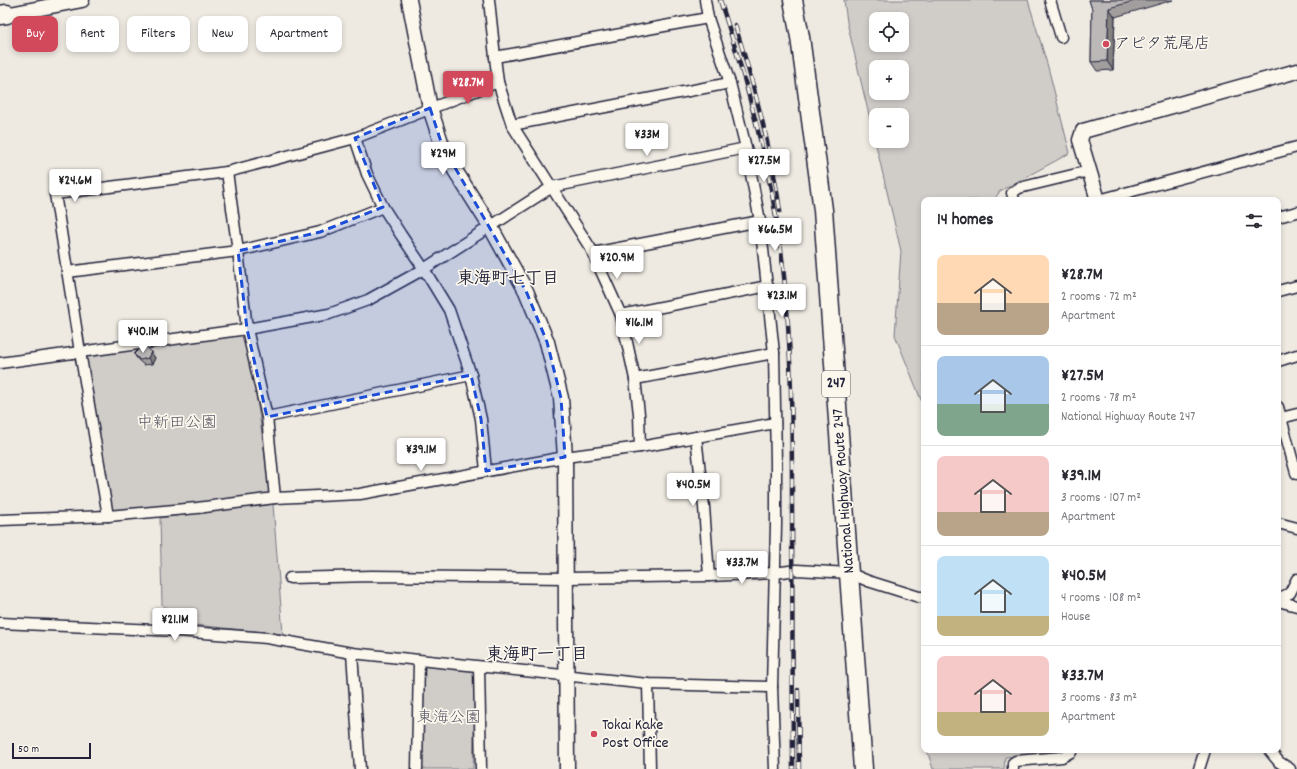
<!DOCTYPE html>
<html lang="en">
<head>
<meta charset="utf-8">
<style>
	:root { --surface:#fff; --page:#f2f2f3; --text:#2b2b33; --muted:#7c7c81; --line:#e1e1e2; --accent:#d1495b }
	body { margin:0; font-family:Dekko,"Klee One",sans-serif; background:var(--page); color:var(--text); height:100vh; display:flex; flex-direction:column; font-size:15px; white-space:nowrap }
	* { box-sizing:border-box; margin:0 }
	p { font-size:13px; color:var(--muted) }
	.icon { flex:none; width:22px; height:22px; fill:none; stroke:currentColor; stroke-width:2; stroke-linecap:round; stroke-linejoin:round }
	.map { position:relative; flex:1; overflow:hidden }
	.drawer { position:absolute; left:921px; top:197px; width:360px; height:556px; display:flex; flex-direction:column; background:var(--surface); border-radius:8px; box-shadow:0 2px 6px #0003 }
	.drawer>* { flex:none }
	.hud { position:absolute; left:12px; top:16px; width:380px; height:36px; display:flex; gap:8px }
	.tools { position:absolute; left:869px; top:12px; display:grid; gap:8px }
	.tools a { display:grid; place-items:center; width:40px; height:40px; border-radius:8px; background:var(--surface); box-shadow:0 2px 6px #0003; font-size:20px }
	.scale { position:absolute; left:12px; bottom:10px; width:79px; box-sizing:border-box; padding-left:4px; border:2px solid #22223b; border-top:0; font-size:11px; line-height:14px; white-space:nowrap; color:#22223b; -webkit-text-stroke:3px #fbf7ec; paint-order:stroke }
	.price { position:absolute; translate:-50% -34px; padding:0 9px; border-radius:4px; background:#fff; color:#222; font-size:13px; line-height:26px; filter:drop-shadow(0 1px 2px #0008) }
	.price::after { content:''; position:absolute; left:50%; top:24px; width:12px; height:9px; margin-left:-6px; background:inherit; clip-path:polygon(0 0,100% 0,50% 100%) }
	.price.selected { background:var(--accent); color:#fff }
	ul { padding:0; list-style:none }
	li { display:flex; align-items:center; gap:12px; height:100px; padding:0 16px }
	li+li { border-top:1px solid var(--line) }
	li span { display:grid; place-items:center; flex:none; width:112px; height:80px; border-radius:8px; color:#555 }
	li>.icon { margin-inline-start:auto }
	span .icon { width:48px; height:48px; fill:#fffc; stroke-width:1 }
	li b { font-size:17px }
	h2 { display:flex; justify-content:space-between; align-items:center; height:48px; padding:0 16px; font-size:17px }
	.chip { padding:0 14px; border-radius:8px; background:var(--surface); box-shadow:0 2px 6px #0003; font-size:14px; line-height:36px }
	.chip.selected { background:var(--accent); color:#fff }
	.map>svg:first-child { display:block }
</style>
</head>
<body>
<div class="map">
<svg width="1297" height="769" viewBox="0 0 1297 769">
	<rect width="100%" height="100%" fill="#eeeae2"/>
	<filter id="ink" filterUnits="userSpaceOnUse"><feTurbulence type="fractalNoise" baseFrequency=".025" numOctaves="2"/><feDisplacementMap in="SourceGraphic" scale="8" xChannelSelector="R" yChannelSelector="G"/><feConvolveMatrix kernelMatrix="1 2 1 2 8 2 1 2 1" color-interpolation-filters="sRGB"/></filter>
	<g filter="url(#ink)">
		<g fill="#d0cdc9" stroke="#797882" fill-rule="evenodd">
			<path d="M844,0H1028L1048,67L1070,153L1000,191L994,200H924V407L895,335L901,251L847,22ZM876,19H902V45H876ZM876,67H902V93H876ZM876,115H902V141H876Z"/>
			<polygon points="247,329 270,491 267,495 108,516 80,352"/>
			<polygon points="273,504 283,634 195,625 162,605 160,518"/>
			<polygon points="424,666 476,666 473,769 422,769"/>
			<polygon points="927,750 1064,750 1059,754 1005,757 1004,769 933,769"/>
		</g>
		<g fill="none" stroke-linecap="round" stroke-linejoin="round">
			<defs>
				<g id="street">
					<polyline points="489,0 495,57 498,82 512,125 591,249 621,315 635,379 639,414 640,447"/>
					<polyline points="705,0 708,18 730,83 746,148 760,221 774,353 776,463 776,525 772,687 775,769"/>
					<polyline points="1050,0 1061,37"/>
					<polyline points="495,57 708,18"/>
					<polyline points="512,125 730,83"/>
					<polyline points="355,138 367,174 383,207 401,235 424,269 449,310 471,375 481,419 486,471"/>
					<polyline points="227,172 238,251 247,329 267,417 471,375"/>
					<polyline points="1014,200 1012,193 1019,188 1089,171"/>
					<polyline points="1099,200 1297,147"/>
					<polyline points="1278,217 1297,212"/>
					<polyline points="593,253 760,221"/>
					<polyline points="67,272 238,251 320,232 383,207"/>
					<polyline points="1278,291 1297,286"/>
					<polyline points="621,315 768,286"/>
					<polyline points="1278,361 1297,355"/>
					<polyline points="0,363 247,329 329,314 368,300 424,269 552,187 746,148"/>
					<polyline points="635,379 774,353"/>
					<polyline points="1278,407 1296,473 1297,474"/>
					<polyline points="267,417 275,498"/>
					<polyline points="1281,418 1297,414"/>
					<polyline points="696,437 704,507 709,576"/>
					<polyline points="108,516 80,352 55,194 227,172 355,138 498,82"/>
					<polyline points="0,520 108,516 197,508 275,498 360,494 565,457 640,447 775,423"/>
					<polyline points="1278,523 1297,528"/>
					<polyline points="290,578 372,576 567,578 709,576 774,573 797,570 849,573 868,581 919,597 924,597"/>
					<polyline points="1278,599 1290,593 1297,579"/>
					<polyline points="1278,601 1297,606"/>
					<polyline points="0,623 178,631 267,638 352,653 648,684 772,687"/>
					<polyline points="352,653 360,769"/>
					<polyline points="479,667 481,769"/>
					<polyline points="648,684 650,769"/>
					<polyline points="1269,750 1279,762 1290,769"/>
					<polyline points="417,769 419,661"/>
					<polyline points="1013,769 1013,763 1016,761 1062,757 1071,752 1072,750"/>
					<polyline points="1199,769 1205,750"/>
				</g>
				<g id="secondary">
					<polyline points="409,0 430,108 442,145 456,172 490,226 526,291 547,342 561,398 565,457 567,769"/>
					<polyline points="0,16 82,0"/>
					<polyline points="1098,200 1080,140 1083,131 1297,71"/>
				</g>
				<g id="highway">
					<polyline points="793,0 800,37 823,210 863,769"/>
					<polyline points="0,15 7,14"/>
				</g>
			</defs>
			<use href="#street" stroke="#22223b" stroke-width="13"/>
			<use href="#secondary" stroke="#22223b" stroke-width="17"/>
			<use href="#highway" stroke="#22223b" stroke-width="21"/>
			<use href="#street" stroke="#fbf7ec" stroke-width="10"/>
			<use href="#secondary" stroke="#fbf7ec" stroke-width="14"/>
			<use href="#highway" stroke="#fbf7ec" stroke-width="18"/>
			<defs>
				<g id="rail">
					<path d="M720,0C747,82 770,165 781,250C792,336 792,421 792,507C792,595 792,682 793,769"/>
					<path d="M735,25C754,85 771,148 780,211"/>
					<polyline points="798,690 799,769"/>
				</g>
			</defs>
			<use href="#rail" stroke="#22223b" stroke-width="4.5"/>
			<use href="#rail" stroke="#fbf7ec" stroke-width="3" stroke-dasharray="9" stroke-linecap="butt"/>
		</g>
		<g fill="#a29e9e" stroke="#22223b">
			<polygon points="1089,0 1173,0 1115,17 1113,70 1097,71 1091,62 1092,9"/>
			<polygon points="151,352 155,358 152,364 144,365 138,360 134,354"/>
		</g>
		<g fill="#848181" stroke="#22223b">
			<polygon points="1109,8 1115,17 1113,70 1107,61"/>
			<polygon points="151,352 155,358 152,364 148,358"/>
		</g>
		<g fill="#bcb8b8" stroke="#22223b">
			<polygon points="1089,0 1138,0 1109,8 1107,61 1091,62 1092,9"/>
			<polygon points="147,347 151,352 148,358 140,360 134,354 139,349"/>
		</g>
	</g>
	<path fill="#1d4ed8" fill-opacity="0.2" stroke="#1d4ed8" stroke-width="3" stroke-dasharray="8 5" stroke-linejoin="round" d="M430,108L442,145L526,291L547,342L561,398L565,457L486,471L481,419L471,375L267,417L247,329L238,251L320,232L383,207L355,138Z"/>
	<g fill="#d1495b" stroke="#fbf7ec" stroke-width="1.5">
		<circle cx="1106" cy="44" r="4"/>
		<circle cx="594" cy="734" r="4"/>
	</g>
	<g text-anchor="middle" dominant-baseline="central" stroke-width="3.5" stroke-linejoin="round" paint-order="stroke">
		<rect fill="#fbf7ec" stroke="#636270" stroke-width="1" x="822" y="371" width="28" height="26" rx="3"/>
		<g font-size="15" font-weight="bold" fill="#22223b">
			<text x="836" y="384">247</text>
		</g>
		<g font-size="16" fill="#22223b" stroke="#fbf7ec" text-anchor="start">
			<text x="1114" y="44">アピタ荒尾店</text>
			<text x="602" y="725">Tokai Kake<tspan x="602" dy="18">Post Office</tspan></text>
		</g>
		<g font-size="16" fill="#565566" stroke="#fbf7ec">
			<text x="177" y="423">中新田公園</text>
			<text x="449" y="718">東海公園</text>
		</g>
		<g font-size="16" fill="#22223b" stroke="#fbf7ec">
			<text transform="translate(844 491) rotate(-94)">National Highway Route 247</text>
		</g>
		<g font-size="17" font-weight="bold" fill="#22223b" stroke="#fbf7ec">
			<text x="508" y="280">東海町七丁目</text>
			<text x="537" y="656">東海町一丁目</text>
		</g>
	</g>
</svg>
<div class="tools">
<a><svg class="icon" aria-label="locate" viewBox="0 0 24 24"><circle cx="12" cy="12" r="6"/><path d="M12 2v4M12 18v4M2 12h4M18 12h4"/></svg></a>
<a>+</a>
<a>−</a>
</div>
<div class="scale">50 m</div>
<b class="price selected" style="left:468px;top:105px">¥28.7M</b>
<b class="price" style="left:647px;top:157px">¥33M</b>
<b class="price" style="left:443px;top:176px">¥29M</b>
<b class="price" style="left:764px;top:183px">¥27.5M</b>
<b class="price" style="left:75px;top:203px">¥24.6M</b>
<b class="price" style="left:775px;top:252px">¥66.5M</b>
<b class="price" style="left:617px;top:280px">¥20.9M</b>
<b class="price" style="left:782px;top:318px">¥23.1M</b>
<b class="price" style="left:639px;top:345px">¥16.1M</b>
<b class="price" style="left:143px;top:354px">¥40.1M</b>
<b class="price" style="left:421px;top:472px">¥39.1M</b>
<b class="price" style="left:693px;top:507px">¥40.5M</b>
<b class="price" style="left:742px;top:585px">¥33.7M</b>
<b class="price" style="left:175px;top:642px">¥21.1M</b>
<div class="hud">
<a class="chip selected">Buy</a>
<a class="chip">Rent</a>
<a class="chip">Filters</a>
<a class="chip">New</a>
<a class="chip">Apartment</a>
</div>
<section class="drawer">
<h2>14 homes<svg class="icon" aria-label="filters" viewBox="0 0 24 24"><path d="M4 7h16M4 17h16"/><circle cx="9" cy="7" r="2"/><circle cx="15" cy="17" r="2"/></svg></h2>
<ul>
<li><span style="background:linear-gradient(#ffd9b3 60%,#b9a48a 0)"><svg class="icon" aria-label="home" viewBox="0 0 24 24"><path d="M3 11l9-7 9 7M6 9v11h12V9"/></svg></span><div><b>¥28.7M</b><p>2 rooms · 72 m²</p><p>Apartment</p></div></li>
<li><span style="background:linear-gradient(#a9c7e8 60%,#7fa58c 0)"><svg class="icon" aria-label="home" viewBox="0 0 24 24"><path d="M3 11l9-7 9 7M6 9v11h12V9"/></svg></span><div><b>¥27.5M</b><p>2 rooms · 78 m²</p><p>National Highway Route 247</p></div></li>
<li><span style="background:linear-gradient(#f6c9c9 70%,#b9a48a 0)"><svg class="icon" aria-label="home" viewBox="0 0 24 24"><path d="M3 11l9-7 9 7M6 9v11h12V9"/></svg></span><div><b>¥39.1M</b><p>3 rooms · 107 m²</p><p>Apartment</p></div></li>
<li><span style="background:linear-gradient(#bfe0f5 75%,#c2b280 0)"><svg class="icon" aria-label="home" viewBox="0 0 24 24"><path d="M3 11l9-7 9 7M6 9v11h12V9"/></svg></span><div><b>¥40.5M</b><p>4 rooms · 108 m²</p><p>House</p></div></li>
<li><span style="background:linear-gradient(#f6c9c9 70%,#c2b280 0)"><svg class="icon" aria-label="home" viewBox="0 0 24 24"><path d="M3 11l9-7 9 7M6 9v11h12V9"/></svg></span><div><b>¥33.7M</b><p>3 rooms · 83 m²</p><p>Apartment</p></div></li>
</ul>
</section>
</div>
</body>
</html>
